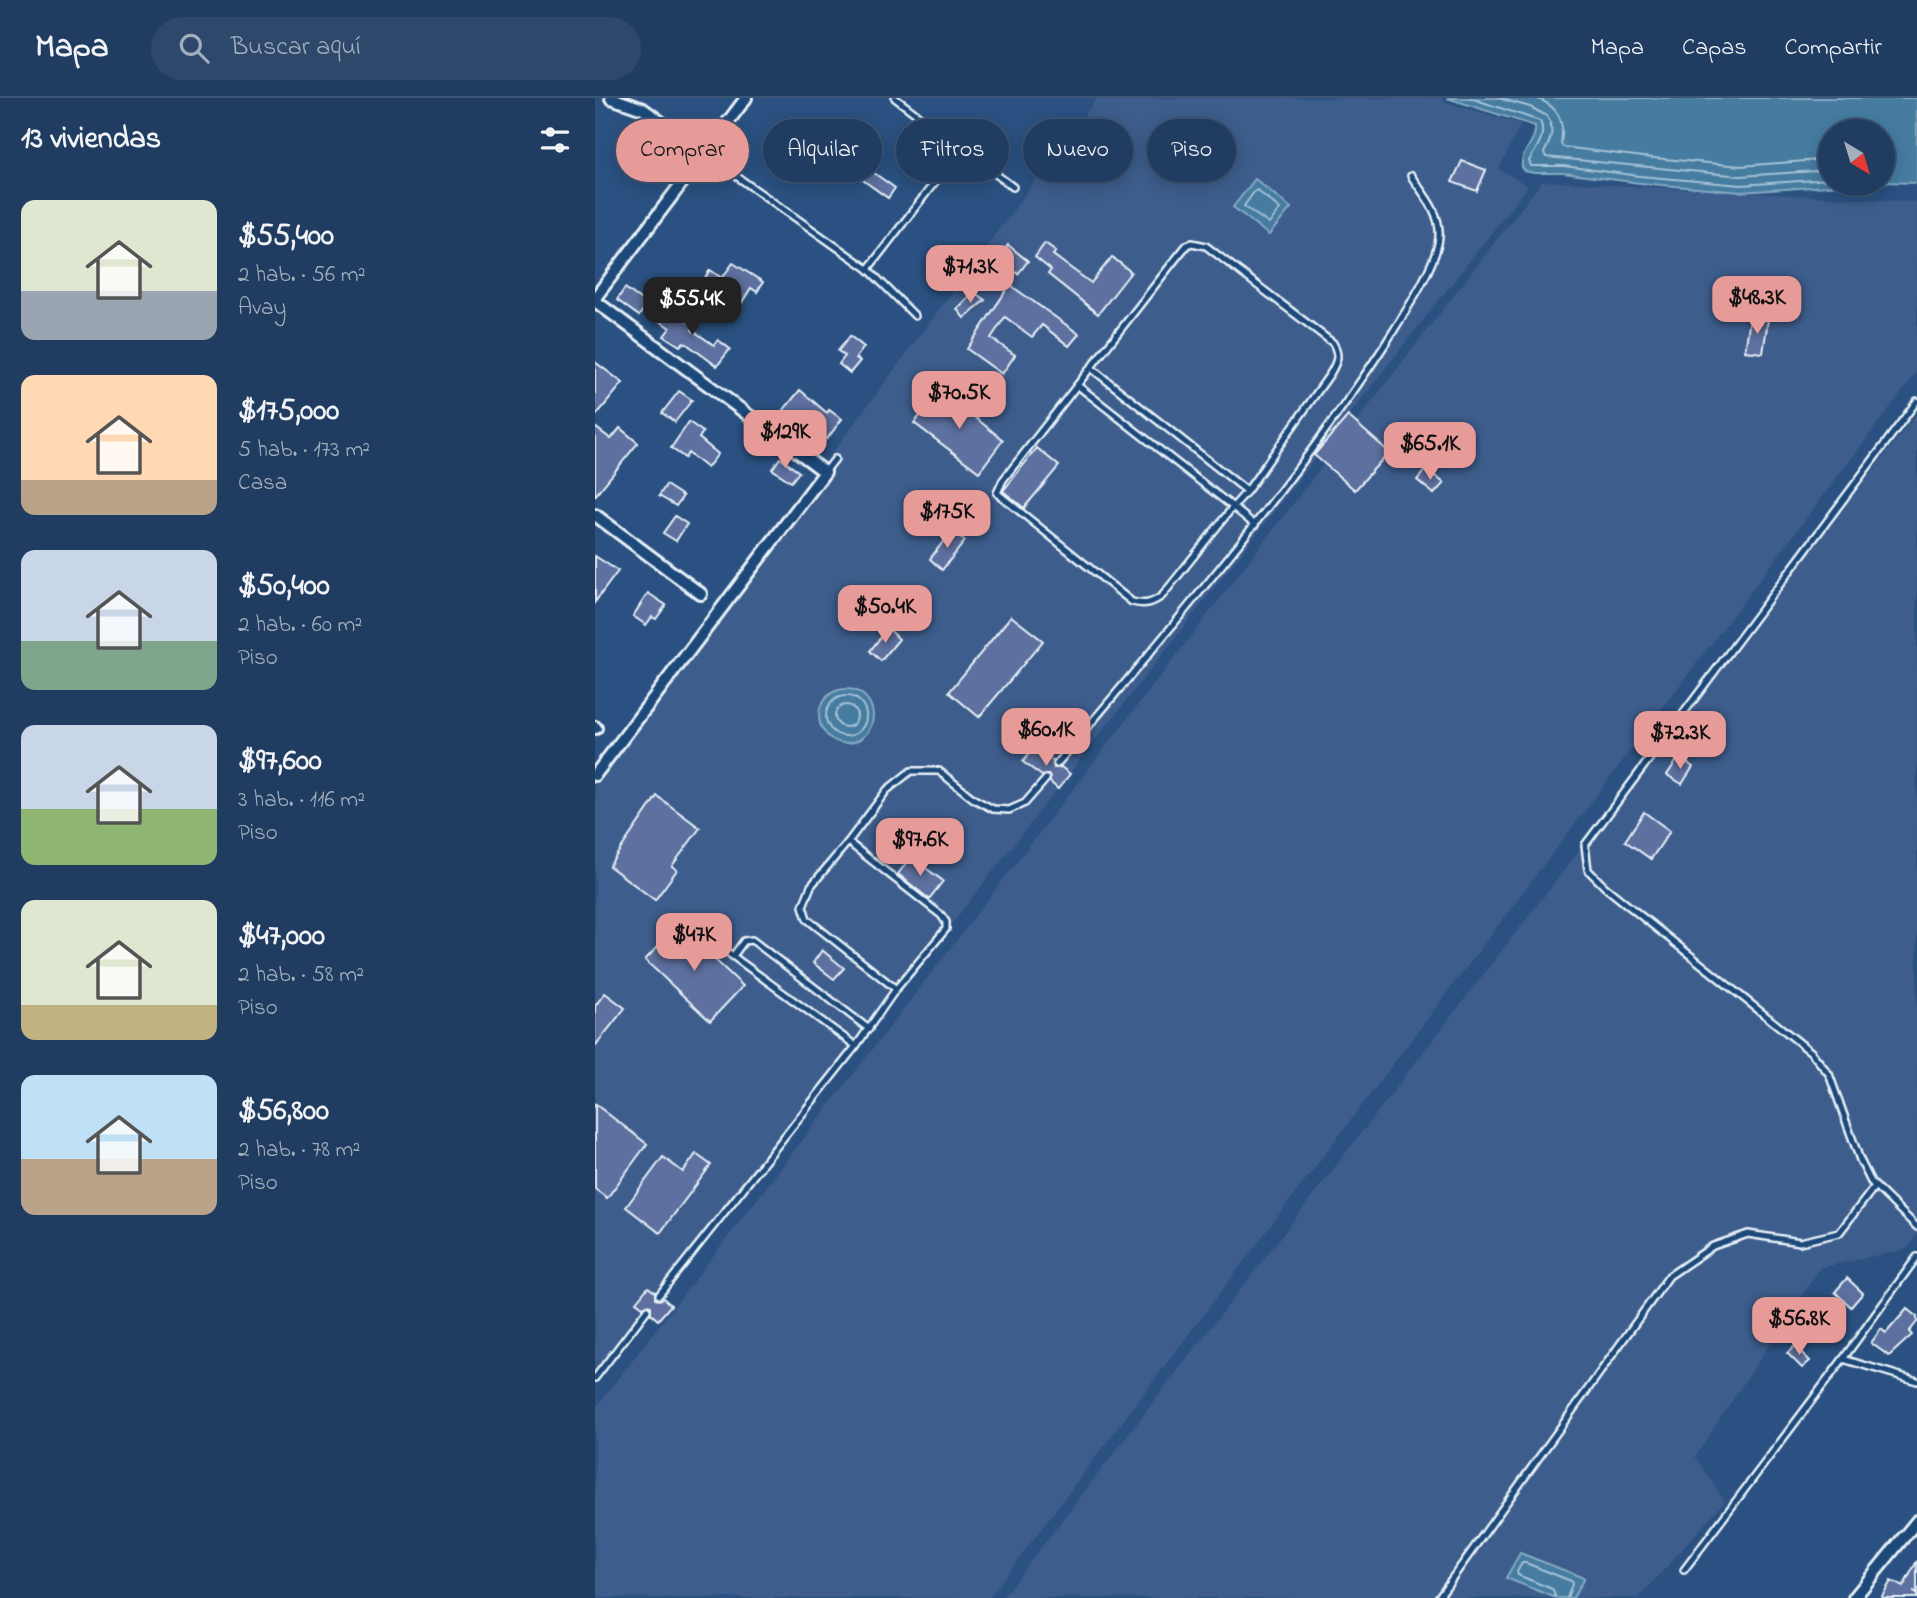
<!DOCTYPE html>
<html lang="es">
<head>
<meta charset="utf-8">
<style>
	:root { --surface:#203d61; --page:#2d486a; --text:#f1f3f6; --muted:#a2aebd; --line:#3d5676; --accent:#e69b98 }
	body { margin:0; font-family:"Indie Flower",sans-serif; background:var(--page); color:var(--text); height:100vh; display:flex; flex-direction:column; font-size:26px; white-space:nowrap }
	* { box-sizing:border-box; margin:0 }
	p { font-size:23px; color:var(--muted) }
	.icon { flex:none; width:38px; height:38px; fill:none; stroke:currentColor; stroke-width:2; stroke-linecap:round; stroke-linejoin:round }
	.map { position:relative; flex:1; overflow:hidden }
	.side { display:flex; flex-direction:column; background:var(--surface); width:595px }
	.side>* { flex:none }
	.guide { position:absolute; left:21px; top:21px; width:665px; height:63px; display:flex; gap:14px }
	.needle { width:46px; rotate:142deg }
	.buttons { position:absolute; left:1223px; top:21px; display:grid; gap:14px }
	.buttons a { display:grid; place-items:center; width:77px; height:77px; border-radius:50%; background:var(--surface); box-shadow:0 4px 18px #0003,0 0 0 2px var(--line); font-size:35px }
	.price { position:absolute; translate:-50% -60px; padding:0 16px; border-radius:14px; background:var(--accent); color:#111; font-size:23px; line-height:46px; filter:drop-shadow(0 2px 4px #0008) }
	.price::after { content:''; position:absolute; left:50%; top:42px; width:21px; height:16px; margin-left:-10px; background:inherit; clip-path:polygon(0 0,100% 0,50% 100%) }
	.price.current { background:#222; color:#fff }
	ul { padding:0; list-style:none }
	li { display:flex; align-items:center; gap:21px; height:175px; padding:0 21px }
	li span { display:grid; place-items:center; flex:none; width:196px; height:140px; border-radius:14px; color:#555 }
	li>.icon { margin-inline-start:auto }
	span .icon { width:84px; height:84px; fill:#fffc; stroke-width:1 }
	li b { font-size:30px }
	h2 { display:flex; justify-content:space-between; align-items:center; height:84px; padding:0 21px; font-size:30px }
	.tag { padding:0 24px; border-radius:32px; background:var(--surface); box-shadow:0 4px 18px #0003,0 0 0 2px var(--line); font-size:24px; line-height:63px }
	.tag.current { background:var(--accent); color:#111 }
	header { display:flex; align-items:center; gap:42px; box-sizing:border-box; height:98px; padding:0 35px; background:var(--surface); border-bottom:2px solid var(--line) }
	header strong { font-size:33px }
	nav { display:flex; gap:38px; margin-inline-start:auto; font-size:24px }
	.search { width:490px; height:63px; background:var(--page); display:flex; align-items:center; gap:18px; box-sizing:border-box; padding:0 24px; border-radius:38px; color:var(--muted); font-size:26px }
	main { display:flex; flex:1; min-height:0 }
	.map>svg:first-child { display:block }
</style>
</head>
<body>
<header>
<strong>Mapa</strong>
<div class="search"><svg class="icon" aria-label="search" viewBox="0 0 24 24"><circle cx="10" cy="10" r="6"/><path d="M15 15l6 6"/></svg>Buscar aquí</div>
<nav><a>Mapa</a><a>Capas</a><a>Compartir</a></nav>
</header>
<main>
<section class="side">
<h2>13 viviendas<svg class="icon" aria-label="filters" viewBox="0 0 24 24"><path d="M4 7h16M4 17h16"/><circle cx="9" cy="7" r="2"/><circle cx="15" cy="17" r="2"/></svg></h2>
<ul>
<li><span style="background:linear-gradient(#dfe7d0 65%,#9aa5b1 0)"><svg class="icon" aria-label="home" viewBox="0 0 24 24"><path d="M3 11l9-7 9 7M6 9v11h12V9"/></svg></span><div><b>$55,400</b><p>2 hab. · 56 m²</p><p>Avay</p></div></li>
<li><span style="background:linear-gradient(#ffd9b3 75%,#b9a48a 0)"><svg class="icon" aria-label="home" viewBox="0 0 24 24"><path d="M3 11l9-7 9 7M6 9v11h12V9"/></svg></span><div><b>$175,000</b><p>5 hab. · 173 m²</p><p>Casa</p></div></li>
<li><span style="background:linear-gradient(#c9d6e8 65%,#7fa58c 0)"><svg class="icon" aria-label="home" viewBox="0 0 24 24"><path d="M3 11l9-7 9 7M6 9v11h12V9"/></svg></span><div><b>$50,400</b><p>2 hab. · 60 m²</p><p>Piso</p></div></li>
<li><span style="background:linear-gradient(#c9d6e8 60%,#8fb573 0)"><svg class="icon" aria-label="home" viewBox="0 0 24 24"><path d="M3 11l9-7 9 7M6 9v11h12V9"/></svg></span><div><b>$97,600</b><p>3 hab. · 116 m²</p><p>Piso</p></div></li>
<li><span style="background:linear-gradient(#dfe7d0 75%,#c2b280 0)"><svg class="icon" aria-label="home" viewBox="0 0 24 24"><path d="M3 11l9-7 9 7M6 9v11h12V9"/></svg></span><div><b>$47,000</b><p>2 hab. · 58 m²</p><p>Piso</p></div></li>
<li><span style="background:linear-gradient(#bfe0f5 60%,#b9a48a 0)"><svg class="icon" aria-label="home" viewBox="0 0 24 24"><path d="M3 11l9-7 9 7M6 9v11h12V9"/></svg></span><div><b>$56,800</b><p>2 hab. · 78 m²</p><p>Piso</p></div></li>
</ul>
</section>
<div class="map">
<svg width="1322" height="1500" viewBox="0 0 1322 1500">
	<rect width="100%" height="100%" fill="#2a5181"/>
	<filter id="ink" filterUnits="userSpaceOnUse"><feTurbulence type="fractalNoise" baseFrequency=".0143" numOctaves="2"/><feDisplacementMap in="SourceGraphic" scale="14" xChannelSelector="R" yChannelSelector="G"/><feConvolveMatrix kernelMatrix="1 2 1 2 8 2 1 2 1" color-interpolation-filters="sRGB"/></filter>
	<g filter="url(#ink)">
		<g fill="#3c5d8c">
			<polygon points="502,0 847,0 847,3 926,26 904,71 933,88 0,1283 0,673"/>
			<polygon points="947,83 1322,104 1322,274 394,1500 0,1500 0,1311"/>
			<polygon points="1322,315 1322,1136 1312,1151 1225,1170 1100,1359 1130,1403 1044,1500 407,1500"/>
		</g>
		<g fill="#447ba0" stroke="#86aac3" stroke-width="2">
			<path d="M852,0H1322V85L1288,84V33H1236V86H1262L1146,94L1045,85L968,75H939L930,73L927,69C925,53 942,44 940,28Z"/>
			<polygon points="660,81 696,110 674,137 638,109"/>
			<circle cx="251" cy="618" r="27"/>
			<polygon points="925,1455 989,1480 978,1500 961,1500 911,1480"/>
		</g>
		<g fill="none" stroke-linecap="round" stroke-linejoin="round">
			<g stroke="#a6c2d5" stroke-width="2">
				<path d="M875,0L945,23C952,38 941,50 934,63L936,68H969L1045,78L1146,87L1236,81"/>
				<path d="M903,0L935,9L952,18C960,31 956,42 949,55L951,59L1146,78L1236,72"/>
				<path d="M941,0C963,8 970,22 966,45L968,49L1048,59L1146,68L1236,61"/>
				<polygon points="662,92 685,111 674,126 649,108 659,94"/>
				<circle cx="251" cy="618" r="20"/>
				<circle cx="251" cy="618" r="11"/>
				<polyline points="961,1500 957,1491 923,1477 922,1474 927,1465 931,1465 976,1483 977,1486 972,1500"/>
			</g>
		</g>
		<g fill="#5d709f" stroke="#e8f1f8" stroke-width="2">
			<polygon points="209,23 223,37 214,48 198,36"/>
			<polygon points="867,63 891,72 882,93 857,84"/>
			<polygon points="272,70 300,90 293,100 265,80"/>
			<polygon points="450,145 461,153 458,157 496,185 517,159 536,174 503,216 453,176 456,172 440,159"/>
			<polygon points="413,147 433,163 423,176 422,174 405,188 390,177"/>
			<polygon points="138,165 168,184 162,194 156,190 142,212 105,188 115,172 127,180"/>
			<polygon points="415,187 484,236 474,248 447,227 437,239 410,219 396,240 420,257 407,276 372,251"/>
			<polygon points="30,190 52,206 44,218 22,202"/>
			<polygon points="379,194 390,202 369,220 362,211"/>
			<polygon points="73,209 100,229 97,232 119,247 123,242 135,251 122,268 89,244 85,248 69,238 75,230 63,222"/>
			<polygon points="1155,220 1173,222 1168,255 1150,253"/>
			<polygon points="255,238 269,249 261,260 265,263 255,275 244,266 250,258 243,253"/>
			<polygon points="0,264 28,285 0,319"/>
			<polygon points="205,292 232,315 234,312 247,321 232,341 219,331 214,337 187,314"/>
			<polygon points="346,292 408,342 384,374 319,325"/>
			<polygon points="84,293 97,302 80,324 67,315"/>
			<polygon points="753,318 794,354 760,392 719,357"/>
			<polygon points="94,324 108,334 104,340 123,356 112,370 93,355 90,360 76,350"/>
			<polygon points="0,329 16,341 25,330 43,345 0,398"/>
			<polygon points="442,350 464,368 429,410 408,393"/>
			<polygon points="185,360 204,374 196,384 177,371"/>
			<polygon points="831,371 849,385 839,396 822,382"/>
			<polygon points="71,387 88,398 81,408 64,398"/>
			<polygon points="80,418 92,426 81,443 68,435"/>
			<polygon points="357,432 370,443 347,472 335,461"/>
			<polygon points="0,458 23,473 0,504"/>
			<polygon points="53,495 71,507 61,521 57,519 51,527 38,518"/>
			<polygon points="416,518 448,543 384,619 354,594"/>
			<polygon points="293,530 304,541 286,563 275,553"/>
			<polygon points="438,650 458,663 459,670 466,669 475,676 463,691 455,684 454,677 447,678 428,664"/>
			<polygon points="1084,659 1098,669 1087,686 1072,677"/>
			<polygon points="62,698 105,730 77,768 82,772 60,802 14,768"/>
			<polygon points="1049,714 1075,733 1056,761 1030,743"/>
			<polygon points="316,759 348,783 334,801 303,776"/>
			<polygon points="83,827 148,888 115,923 50,862"/>
			<polygon points="227,852 249,870 239,881 218,865"/>
			<polygon points="10,895 30,910 0,948 0,908"/>
			<polygon points="0,1006 52,1046 12,1100 0,1091"/>
			<polygon points="101,1056 116,1067 65,1135 31,1109 68,1059 88,1074"/>
			<polygon points="1252,1180 1268,1195 1256,1209 1240,1194"/>
			<polygon points="53,1189 60,1194 60,1201 64,1202 68,1200 76,1207 63,1222 56,1216 56,1208 52,1207 48,1209 41,1204"/>
			<polygon points="1312,1211 1322,1219 1322,1224 1314,1234 1317,1237 1294,1258 1276,1245 1286,1231 1291,1235"/>
			<polygon points="1200,1248 1215,1263 1207,1270 1192,1255"/>
			<polygon points="1322,1463 1322,1495 1318,1494 1322,1497 1322,1500 1286,1500 1296,1483 1308,1489"/>
		</g>
		<g fill="none" stroke-linecap="round" stroke-linejoin="round">
			<defs>
				<g id="service">
					<polyline points="300,0 418,89"/>
					<polyline points="110,56 273,171 320,218"/>
					<polyline points="273,171 366,50"/>
					<polyline points="496,270 652,393"/>
					<path d="M482,287L638,409L652,393L735,276C742,264 745,258 738,245L611,148L597,145L592,147L579,163L408,382L402,395L537,504C550,507 556,506 567,498L638,409L660,427"/>
					<polyline points="1322,303 990,747 993,772 1010,789 1216,954 1234,976 1265,1062 1276,1084 1322,1129"/>
					<polyline points="230,374 240,361"/>
					<path d="M462,666C575,530 692,396 789,248C805,222 842,168 844,139C846,115 829,97 816,78"/>
					<polyline points="253,744 216,788 208,808 212,821 301,891"/>
					<polyline points="117,843 261,948"/>
					<polyline points="138,858 149,843 157,842 274,931"/>
					<polyline points="64,1197 261,948 301,891 351,831 351,824 346,817 253,744 292,692 316,673 344,673 379,701 398,711 414,712 430,705 451,681"/>
					<polyline points="1248,1261 1322,1283"/>
					<polyline points="0,1280 52,1212"/>
					<polyline points="1089,1472 1248,1261 1322,1159"/>
					<polyline points="843,1500 1074,1178 1118,1148 1153,1136 1205,1144 1244,1135 1280,1088"/>
				</g>
				<g id="minor">
					<polyline points="16,0 48,11 110,56"/>
					<polyline points="0,200 151,0"/>
					<polyline points="0,203 230,374 0,677"/>
					<polyline points="0,417 106,496"/>
					<polyline points="0,629 1,630"/>
					<polyline points="1259,1500 1322,1423"/>
				</g>
			</defs>
			<use href="#service" stroke="#e8f1f8" stroke-width="10"/>
			<use href="#minor" stroke="#e8f1f8" stroke-width="16"/>
			<use href="#service" stroke="#1f4a7a" stroke-width="5"/>
			<use href="#minor" stroke="#1f4a7a" stroke-width="10"/>
		</g>
	</g>
</svg>
<div class="buttons">
<a><svg class="needle" viewBox="-14 -14 28 28"><path d="M0-13l5 13h-10z" fill="#e53935"/><path d="M0 13l5-13h-10z" fill="#a2aebd"/></svg></a>
</div>
<b class="price" style="left:375px;top:207px">$71.3K</b>
<b class="price" style="left:1162px;top:238px">$48.3K</b>
<b class="price current" style="left:97px;top:239px">$55.4K</b>
<b class="price" style="left:364px;top:333px">$70.5K</b>
<b class="price" style="left:190px;top:372px">$129K</b>
<b class="price" style="left:835px;top:384px">$65.1K</b>
<b class="price" style="left:352px;top:452px">$175K</b>
<b class="price" style="left:290px;top:547px">$50.4K</b>
<b class="price" style="left:451px;top:670px">$60.1K</b>
<b class="price" style="left:1085px;top:673px">$72.3K</b>
<b class="price" style="left:325px;top:780px">$97.6K</b>
<b class="price" style="left:99px;top:875px">$47K</b>
<b class="price" style="left:1204px;top:1259px">$56.8K</b>
<div class="guide">
<a class="tag current">Comprar</a>
<a class="tag">Alquilar</a>
<a class="tag">Filtros</a>
<a class="tag">Nuevo</a>
<a class="tag">Piso</a>
</div>
</div>
</main>
</body>
</html>
